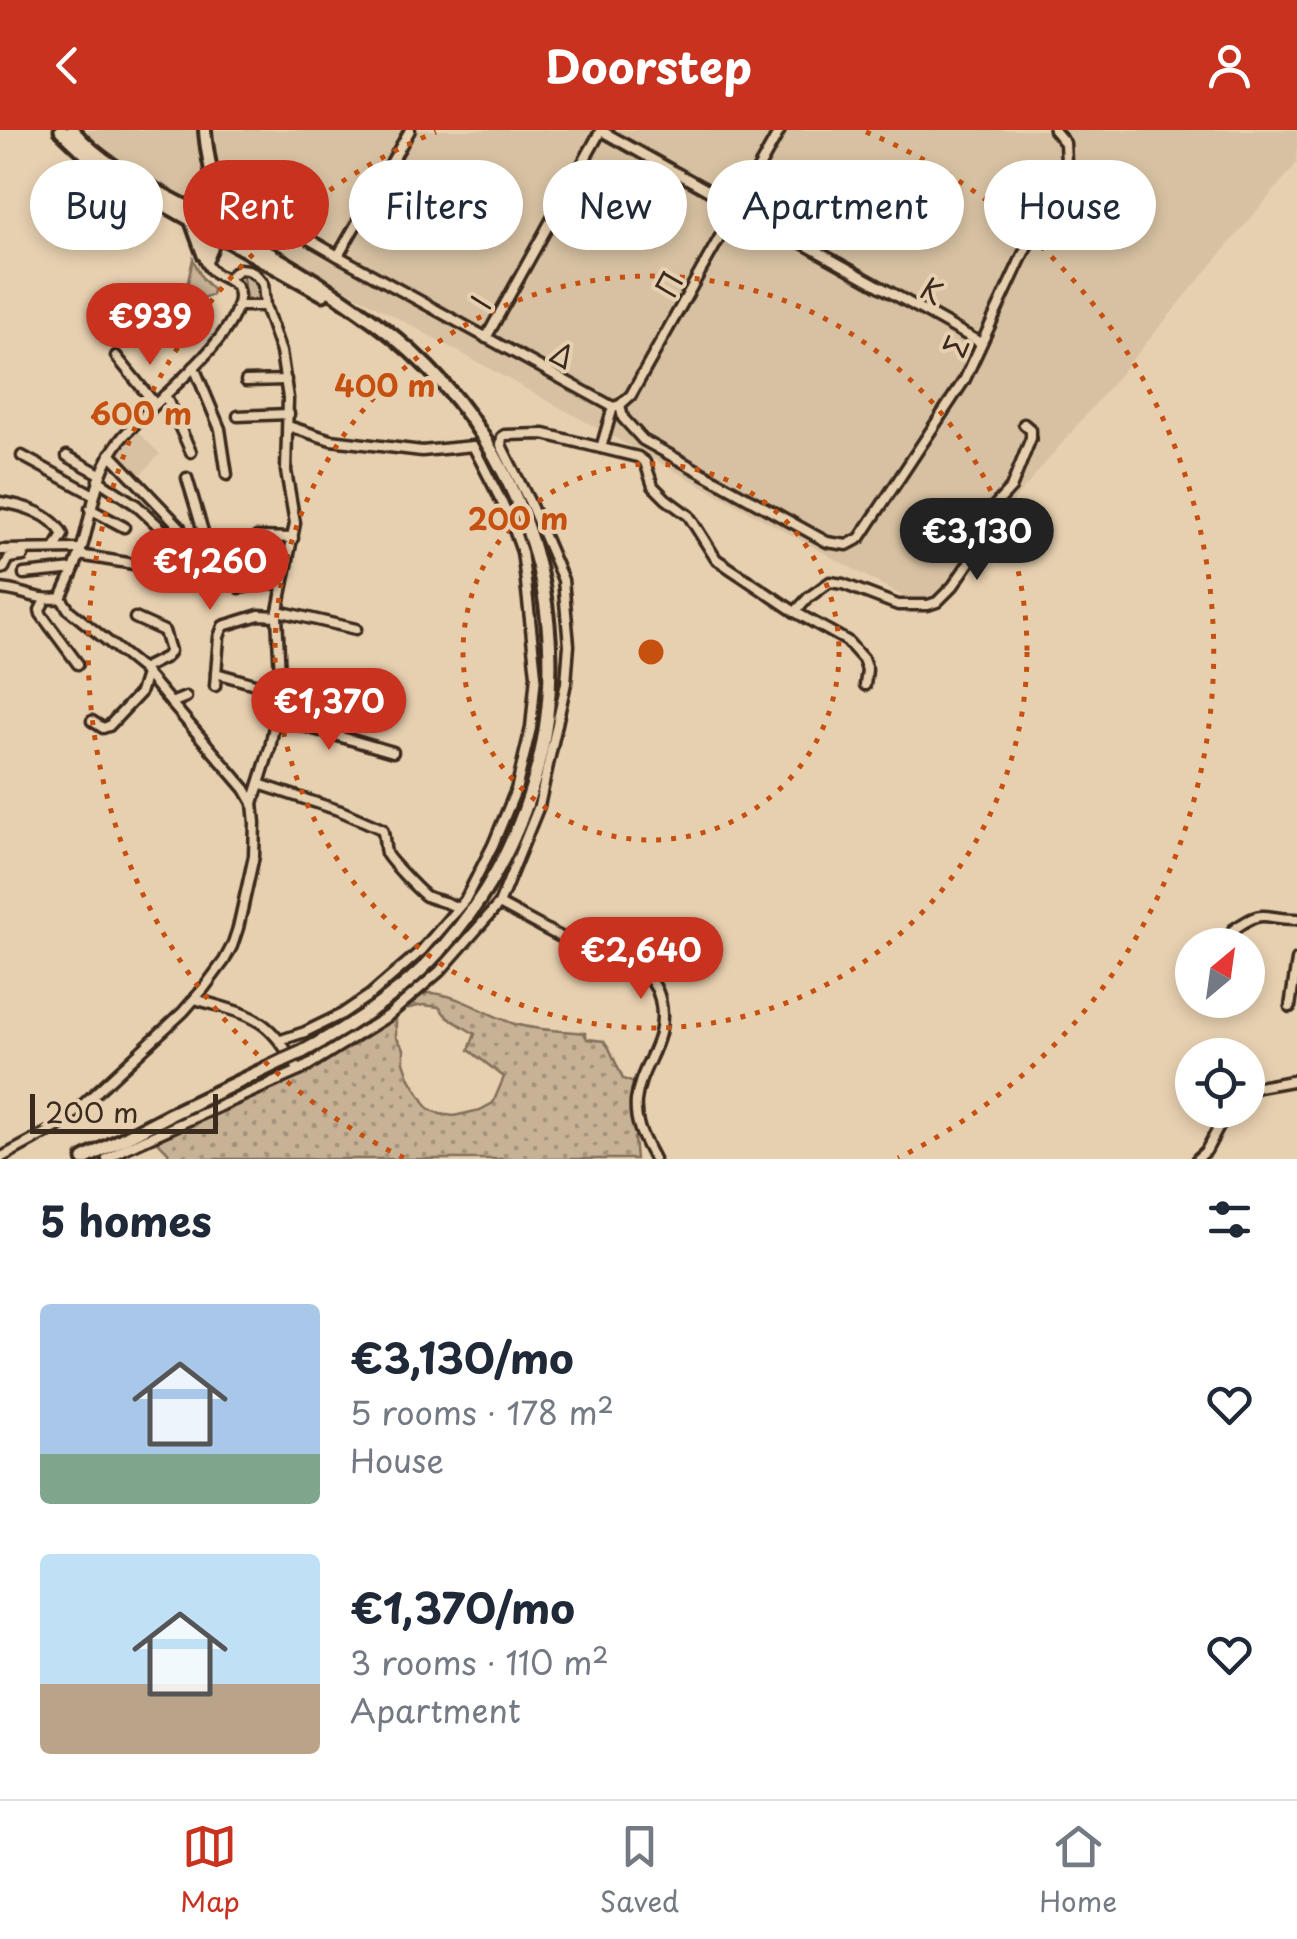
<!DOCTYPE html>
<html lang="en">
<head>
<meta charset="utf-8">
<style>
	:root { --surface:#fff; --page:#f2f2f3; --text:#1f2937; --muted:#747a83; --line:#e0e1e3; --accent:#c8321e }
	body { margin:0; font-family:"Playpen Sans",sans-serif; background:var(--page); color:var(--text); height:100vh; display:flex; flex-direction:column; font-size:38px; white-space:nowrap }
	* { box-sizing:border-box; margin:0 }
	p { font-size:32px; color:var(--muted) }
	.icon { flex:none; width:55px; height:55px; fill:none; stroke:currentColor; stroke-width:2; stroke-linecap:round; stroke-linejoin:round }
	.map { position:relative; height:1029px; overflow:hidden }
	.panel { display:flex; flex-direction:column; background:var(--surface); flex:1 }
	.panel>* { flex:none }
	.banner { position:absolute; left:30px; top:30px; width:1238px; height:90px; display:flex; gap:20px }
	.needle { width:65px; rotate:29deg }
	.fabs { position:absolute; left:1175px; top:798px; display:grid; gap:20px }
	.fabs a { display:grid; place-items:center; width:90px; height:90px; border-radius:50%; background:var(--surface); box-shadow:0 5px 15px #0003; font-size:50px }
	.scale { position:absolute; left:30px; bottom:25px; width:188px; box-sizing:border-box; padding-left:10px; border:5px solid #3b2a1e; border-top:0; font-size:28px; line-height:35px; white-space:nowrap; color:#3b2a1e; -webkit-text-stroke:8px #e7d0b0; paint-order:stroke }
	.price { position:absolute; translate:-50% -85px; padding:0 22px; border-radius:35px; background:var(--accent); color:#fff; font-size:32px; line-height:65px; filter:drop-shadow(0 2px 5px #0008) }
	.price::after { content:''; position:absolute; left:50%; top:60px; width:30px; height:22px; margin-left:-15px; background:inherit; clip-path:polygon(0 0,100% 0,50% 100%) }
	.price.selected { background:#222; color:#fff }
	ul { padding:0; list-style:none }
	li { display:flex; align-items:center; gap:30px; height:250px; padding:0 40px }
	li span { display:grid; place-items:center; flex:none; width:280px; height:200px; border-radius:10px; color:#555 }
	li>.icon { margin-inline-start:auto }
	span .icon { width:120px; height:120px; fill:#fffc; stroke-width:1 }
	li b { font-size:42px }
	h2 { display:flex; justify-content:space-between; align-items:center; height:120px; padding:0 40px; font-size:42px }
	.chip { padding:0 35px; border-radius:45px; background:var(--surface); box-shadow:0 5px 15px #0003; font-size:35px; line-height:90px }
	.chip.selected { background:var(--accent); color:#fff }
	header { display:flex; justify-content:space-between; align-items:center; height:130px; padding:0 40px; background:var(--accent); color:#fff; font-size:45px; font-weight:700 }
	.dock { display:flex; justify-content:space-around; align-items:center; height:140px; border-top:2px solid var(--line); background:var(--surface); font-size:28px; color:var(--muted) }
	.dock a { display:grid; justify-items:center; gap:5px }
	.dock .selected { color:var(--accent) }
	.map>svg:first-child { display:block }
</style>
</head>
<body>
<header><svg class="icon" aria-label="back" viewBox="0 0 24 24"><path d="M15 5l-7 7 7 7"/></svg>Doorstep<svg class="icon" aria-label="person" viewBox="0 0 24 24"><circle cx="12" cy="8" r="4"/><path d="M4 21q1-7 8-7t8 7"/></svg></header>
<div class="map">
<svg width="1297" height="1029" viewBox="0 0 1297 1029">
	<defs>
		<pattern id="grass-dots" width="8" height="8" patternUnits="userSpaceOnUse" patternTransform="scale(2.5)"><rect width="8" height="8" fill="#c8b296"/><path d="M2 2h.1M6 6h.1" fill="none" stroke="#a4917a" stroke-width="1.8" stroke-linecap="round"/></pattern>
		<pattern id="park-crowns" width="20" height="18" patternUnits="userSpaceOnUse" patternTransform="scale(2.5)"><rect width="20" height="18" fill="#c8b296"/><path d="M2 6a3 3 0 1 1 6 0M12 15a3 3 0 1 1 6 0" fill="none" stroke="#a4917a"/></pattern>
	</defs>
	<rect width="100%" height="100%" fill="#e7d0b0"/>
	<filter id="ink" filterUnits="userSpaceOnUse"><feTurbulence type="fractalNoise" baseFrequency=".01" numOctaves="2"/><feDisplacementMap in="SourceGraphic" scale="20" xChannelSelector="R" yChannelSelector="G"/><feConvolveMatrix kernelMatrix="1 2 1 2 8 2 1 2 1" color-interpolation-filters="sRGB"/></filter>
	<g filter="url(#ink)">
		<g fill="#d7c1a2">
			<polygon points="83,0 1297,0 1297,33 924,478 134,43 118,32"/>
			<polygon points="138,302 160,324 138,347 115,327"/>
		</g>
		<path fill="url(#grass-dots)" stroke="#826e5a" stroke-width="2.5" d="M427,863C459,863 485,885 515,894C538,901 562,900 585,903L587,909L604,911L609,918L623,949L637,954L631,973L637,1005L634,1008L636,1029H169L168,1022L155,1009L239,971L311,942L370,901L396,889V907L404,919V932L410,949L428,978L440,984L454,986L480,980L493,973L504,947L469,920L475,904L447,887L439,877L423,875L400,880L414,869Z"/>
		<g fill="url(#park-crowns)" stroke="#826e5a" stroke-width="2.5">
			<polygon points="193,129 202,148 213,160 212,165 183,174"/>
			<polygon points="254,142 263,157 263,171 241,173 244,154 242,143"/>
		</g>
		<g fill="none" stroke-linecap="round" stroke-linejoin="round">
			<defs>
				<g id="street">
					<polyline points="600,0 981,213"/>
					<polyline points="215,64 222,60 229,63 338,126 613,277 620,275 623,288 643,310 827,412 847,415 860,408 965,249 1066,32 1065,13 1054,0"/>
					<path d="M213,103L207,115L205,130C208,135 209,139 214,142C225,151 240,150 239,168C236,211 149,275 121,309C96,340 94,374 84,410C79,430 70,449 61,468L69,480L142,539L245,659L253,673"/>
					<polyline points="338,126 410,0"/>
					<polyline points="208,130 218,106"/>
					<polyline points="237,176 265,176"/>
					<polyline points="486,208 601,0"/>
					<polyline points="116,226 155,274"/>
					<polyline points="194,237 220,299 227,345"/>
					<polyline points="246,251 286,250"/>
					<polyline points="165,265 191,322"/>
					<polyline points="620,275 631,265 780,0"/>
					<polyline points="613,277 601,318 638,327 645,332 653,356 666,369 689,386 716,429 795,482 847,511 863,529 867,540 865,555"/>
					<polyline points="238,286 289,284"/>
					<polyline points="110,324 180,397"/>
					<polyline points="22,326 94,365"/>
					<polyline points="67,326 100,344"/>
					<polyline points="187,348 216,445 220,446 251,437 287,435"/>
					<polyline points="98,350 136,375 179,415"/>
					<path d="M0,372C23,375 52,384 63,405L55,418"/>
					<polyline points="90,379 124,397"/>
					<polyline points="257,407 293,408"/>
					<polyline points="0,420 81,419"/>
					<polyline points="79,425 158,438 163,448 194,451"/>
					<polyline points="0,439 4,438 9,428 23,426 21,420"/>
					<polyline points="24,444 74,439"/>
					<polyline points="240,458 267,453 283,454"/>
					<path d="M0,459C22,460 38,472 61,468"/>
					<polyline points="45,470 40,480 41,484 78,534"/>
					<polyline points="278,481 356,499"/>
					<polyline points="795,482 809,467 830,452 843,454 898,475 928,475 937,472 953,456 979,418 985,386 1011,358 1031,308 1031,300 1024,294"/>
					<polyline points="135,488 164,501 170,521 166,527 142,539"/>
					<polyline points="216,543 279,561"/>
					<polyline points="280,554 343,568 370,567"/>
					<polyline points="215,556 219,507 223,496 259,485 277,486"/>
					<polyline points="171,573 186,567"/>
					<polyline points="276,588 393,622"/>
					<polyline points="92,591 103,598 109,596 140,563 146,544"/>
					<path d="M259,654L341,681L382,699C385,707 384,715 386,723C388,729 420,762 426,766C436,771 447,771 457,778"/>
					<path d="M499,774C522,786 544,799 567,810C590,821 616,825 638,839C649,846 657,856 660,869C670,913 640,933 636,971C634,994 644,1010 654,1029"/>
					<path d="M1233,800C1267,776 1262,790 1297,789"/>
					<path d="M195,869C252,886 268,885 299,941"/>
					<polyline points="1290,877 1297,830"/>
					<polyline points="281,910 305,902 342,884 370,865 422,820 465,770 493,715 516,660 531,598 536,545 526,452 522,422 510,388 473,316 422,321 331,310 288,296"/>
					<polyline points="1248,961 1258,957 1297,950"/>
					<polyline points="0,1028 61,995 183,882 204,858 224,831 232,816 238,798 254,726 255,693 253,673 270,618 277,579 280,545 277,486 295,393 286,341 288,268 281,222 265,176 263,153 256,145 248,140 239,139 228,148"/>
					<polyline points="107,1029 126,1018 299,941 388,886 440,841 499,774 539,676 566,553 569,515 563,450 529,371 501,315 502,307 505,305 544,304 601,318"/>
					<polyline points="1197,1029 1206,1021 1228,980"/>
				</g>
				<g id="secondary">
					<path d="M205,0C207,34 218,65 223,98L221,101"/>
					<polyline points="221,84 230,76 247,74"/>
				</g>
				<g id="primary">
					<polyline points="61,0 103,40 323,164"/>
					<path d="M72,0C103,37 148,56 190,79C260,118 332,157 394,207C587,365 603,651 430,831C393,869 349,897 302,922"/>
					<polyline points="188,78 197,76 215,64"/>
					<polyline points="192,92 204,125"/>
					<polyline points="84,1029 171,984 284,930"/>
				</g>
			</defs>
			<use href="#street" stroke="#3b2a1e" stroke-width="15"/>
			<use href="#secondary" stroke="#3b2a1e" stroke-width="18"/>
			<use href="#primary" stroke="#3b2a1e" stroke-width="19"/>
			<use href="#street" stroke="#e7d0b0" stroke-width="8"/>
			<use href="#secondary" stroke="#e7d0b0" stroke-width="10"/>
			<use href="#primary" stroke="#e7d0b0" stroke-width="11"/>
			<defs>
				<polyline id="primary-bridge" points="284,930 302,922"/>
			</defs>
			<use href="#primary-bridge" stroke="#3b2a1e" stroke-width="19" stroke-linecap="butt"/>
			<use href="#primary-bridge" stroke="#e7d0b0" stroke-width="11"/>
		</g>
	</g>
	<g fill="none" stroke="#c55010" stroke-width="5" stroke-dasharray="5 10">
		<circle cx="651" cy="522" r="188"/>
		<circle cx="651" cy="522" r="376"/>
		<path d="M404 1028A563 563 0 0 1 436 2M866 2A563 563 0 0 1 898 1028"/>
	</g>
	<g text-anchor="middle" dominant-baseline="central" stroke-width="8" stroke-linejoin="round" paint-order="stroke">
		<g font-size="30" fill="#3b2a1e" stroke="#e7d0b0">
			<text transform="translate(668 154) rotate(-61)">Π</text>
			<text transform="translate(933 160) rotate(29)">Κ</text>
			<text transform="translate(480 172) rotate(-61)">Ι</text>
			<text transform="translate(955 216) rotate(-66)">Σ</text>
			<text transform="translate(563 224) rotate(29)">Δ</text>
		</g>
	</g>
	<circle cx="651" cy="522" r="15" fill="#c55010" stroke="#e7d0b0" stroke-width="5"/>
	<g font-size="30" text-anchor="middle" font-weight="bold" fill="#c55010" stroke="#e7d0b0" stroke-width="8" stroke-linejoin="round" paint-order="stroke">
		<text x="385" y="267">400 m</text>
		<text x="141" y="295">600 m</text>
		<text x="518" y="400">200 m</text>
	</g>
</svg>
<div class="fabs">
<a><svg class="needle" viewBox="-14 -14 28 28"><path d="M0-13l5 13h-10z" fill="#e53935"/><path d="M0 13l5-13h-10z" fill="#747a83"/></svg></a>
<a><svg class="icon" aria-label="locate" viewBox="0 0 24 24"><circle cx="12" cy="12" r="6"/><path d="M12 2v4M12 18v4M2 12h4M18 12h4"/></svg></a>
</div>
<div class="scale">200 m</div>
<b class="price" style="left:150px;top:238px">€939</b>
<b class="price selected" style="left:977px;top:453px">€3,130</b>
<b class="price" style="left:210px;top:483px">€1,260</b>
<b class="price" style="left:329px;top:623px">€1,370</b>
<b class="price" style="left:641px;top:872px">€2,640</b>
<div class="banner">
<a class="chip">Buy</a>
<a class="chip selected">Rent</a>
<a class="chip">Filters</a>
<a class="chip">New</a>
<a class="chip">Apartment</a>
<a class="chip">House</a>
</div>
</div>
<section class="panel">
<h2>5 homes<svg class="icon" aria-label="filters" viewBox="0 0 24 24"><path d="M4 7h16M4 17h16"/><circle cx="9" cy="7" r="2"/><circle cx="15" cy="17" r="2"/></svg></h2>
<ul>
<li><span style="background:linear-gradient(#a9c7e8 75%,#7fa58c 0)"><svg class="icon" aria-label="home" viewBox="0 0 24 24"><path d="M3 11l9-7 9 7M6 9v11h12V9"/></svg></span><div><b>€3,130/mo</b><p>5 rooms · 178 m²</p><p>House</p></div><svg class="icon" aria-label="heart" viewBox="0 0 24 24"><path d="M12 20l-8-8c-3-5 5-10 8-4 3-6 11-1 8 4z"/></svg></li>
<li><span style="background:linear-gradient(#bfe0f5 65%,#b9a48a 0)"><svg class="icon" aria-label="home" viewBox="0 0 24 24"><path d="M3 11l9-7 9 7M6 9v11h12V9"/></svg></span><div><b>€1,370/mo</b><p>3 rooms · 110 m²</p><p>Apartment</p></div><svg class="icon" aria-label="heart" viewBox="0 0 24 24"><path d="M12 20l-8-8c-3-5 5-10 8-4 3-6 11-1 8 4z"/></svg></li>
</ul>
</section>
<nav class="dock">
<a class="selected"><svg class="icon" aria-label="map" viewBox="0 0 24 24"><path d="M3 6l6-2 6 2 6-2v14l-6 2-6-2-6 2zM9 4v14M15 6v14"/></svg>Map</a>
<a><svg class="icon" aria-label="saved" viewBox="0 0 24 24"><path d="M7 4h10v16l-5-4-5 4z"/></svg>Saved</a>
<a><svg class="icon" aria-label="home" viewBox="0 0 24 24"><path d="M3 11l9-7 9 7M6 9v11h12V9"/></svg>Home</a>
</nav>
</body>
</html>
